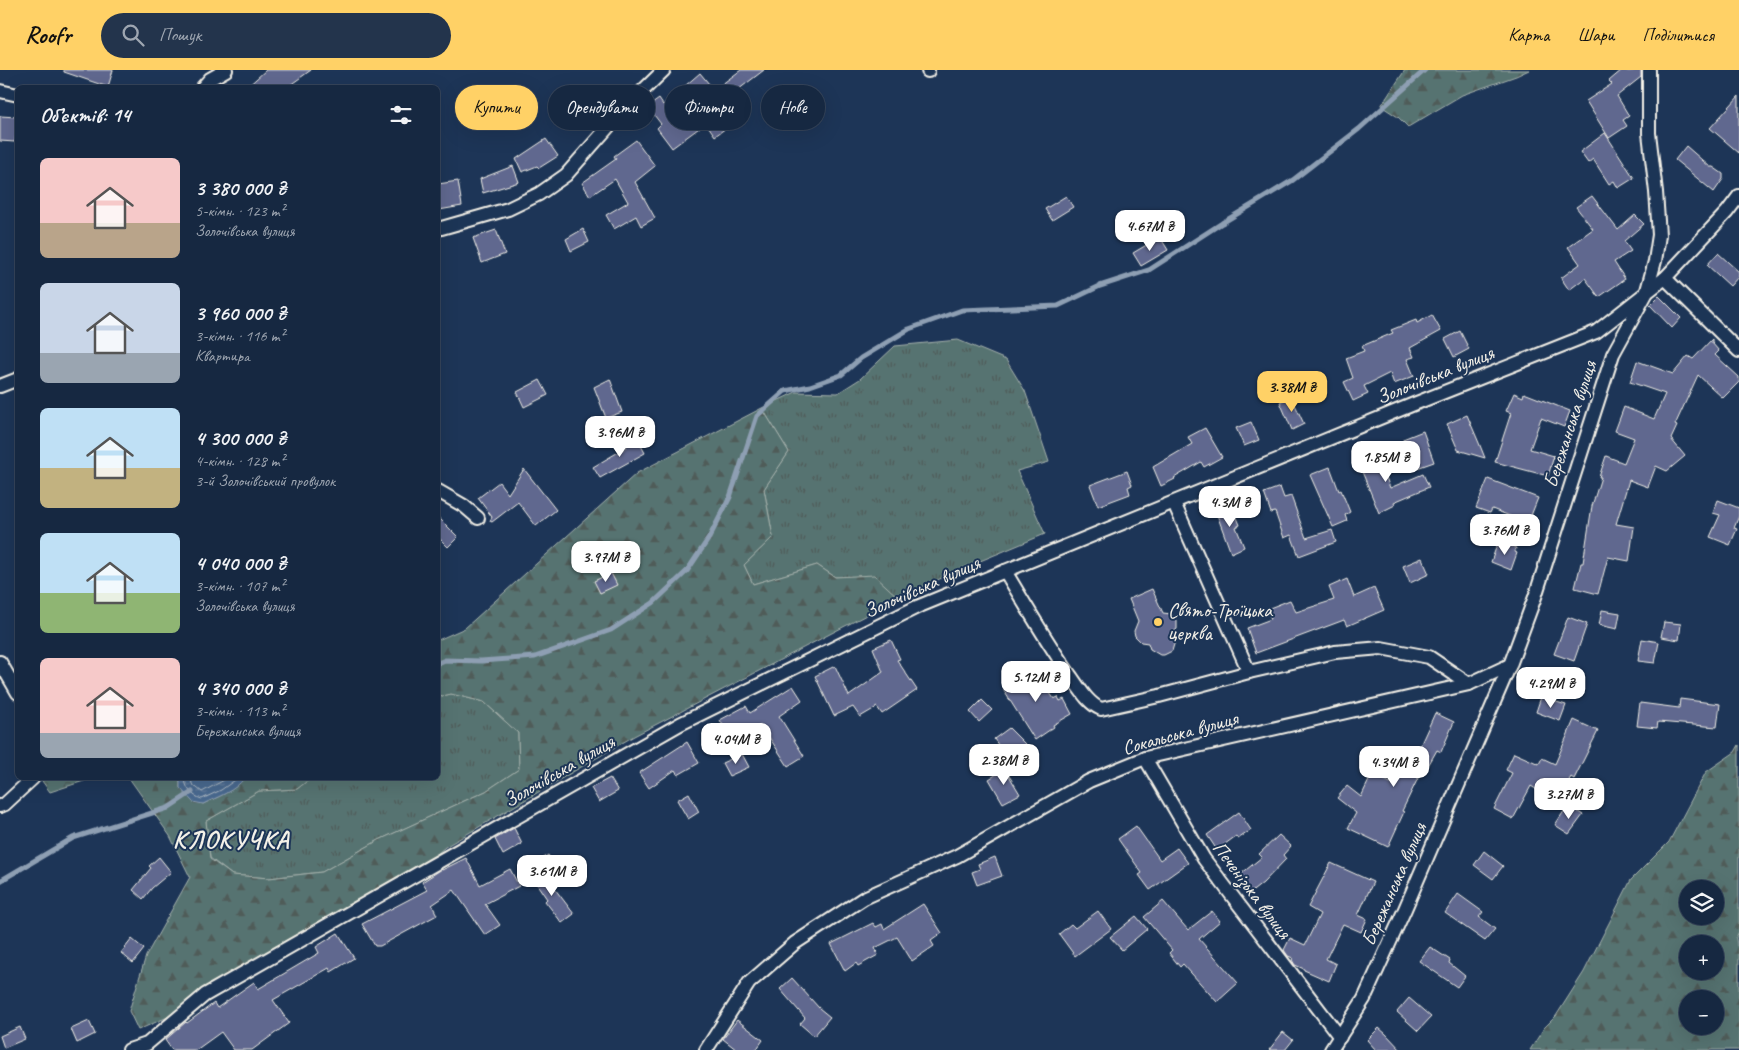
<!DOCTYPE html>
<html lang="uk">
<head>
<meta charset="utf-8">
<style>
	:root { --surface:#162841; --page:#23344c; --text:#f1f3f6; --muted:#9ea6b1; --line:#35445a; --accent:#ffd166 }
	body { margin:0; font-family:Caveat,sans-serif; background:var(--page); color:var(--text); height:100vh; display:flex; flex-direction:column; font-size:19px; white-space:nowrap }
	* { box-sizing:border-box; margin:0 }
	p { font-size:16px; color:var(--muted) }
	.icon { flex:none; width:28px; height:28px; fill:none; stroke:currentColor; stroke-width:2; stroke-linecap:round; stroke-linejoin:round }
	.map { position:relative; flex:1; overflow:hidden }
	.panel { position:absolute; left:15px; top:15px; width:425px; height:695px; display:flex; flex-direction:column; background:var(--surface); border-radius:8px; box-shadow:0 5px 20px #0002,0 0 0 1px var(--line) }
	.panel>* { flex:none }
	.hud { position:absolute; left:455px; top:15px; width:475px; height:45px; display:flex; gap:10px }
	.tools { position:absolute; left:1679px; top:810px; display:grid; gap:10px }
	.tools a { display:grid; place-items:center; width:45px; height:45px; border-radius:50%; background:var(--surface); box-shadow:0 5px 20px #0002,0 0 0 1px var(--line); font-size:25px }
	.price { position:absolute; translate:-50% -42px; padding:0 11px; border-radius:10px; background:#fff; color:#222; font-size:16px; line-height:32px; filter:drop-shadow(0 1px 2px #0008) }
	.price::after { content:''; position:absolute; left:50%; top:30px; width:15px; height:11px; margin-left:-8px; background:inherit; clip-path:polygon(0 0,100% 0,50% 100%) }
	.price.current { background:var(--accent); color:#111 }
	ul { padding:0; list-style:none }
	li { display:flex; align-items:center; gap:15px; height:125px; padding:0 25px }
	li span { display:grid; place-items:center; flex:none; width:140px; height:100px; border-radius:8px; color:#555 }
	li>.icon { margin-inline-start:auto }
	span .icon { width:60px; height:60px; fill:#fffc; stroke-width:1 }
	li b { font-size:21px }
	h2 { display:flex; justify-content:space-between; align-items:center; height:60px; padding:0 25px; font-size:21px }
	.chip { padding:0 18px; border-radius:22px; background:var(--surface); box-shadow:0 5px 20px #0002,0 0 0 1px var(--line); font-size:18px; line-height:45px }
	.chip.current { background:var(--accent); color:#111 }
	header { display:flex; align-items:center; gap:30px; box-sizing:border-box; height:70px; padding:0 25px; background:var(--accent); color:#111 }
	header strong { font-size:24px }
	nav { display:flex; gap:28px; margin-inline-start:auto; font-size:18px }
	.search { width:350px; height:45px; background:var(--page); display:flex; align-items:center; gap:12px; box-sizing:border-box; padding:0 18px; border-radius:28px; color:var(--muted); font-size:19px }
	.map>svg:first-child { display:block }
</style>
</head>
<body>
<header>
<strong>Roofr</strong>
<div class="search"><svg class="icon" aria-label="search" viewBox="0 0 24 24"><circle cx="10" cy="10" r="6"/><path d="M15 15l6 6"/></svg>Пошук</div>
<nav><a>Карта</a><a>Шари</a><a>Поділитися</a></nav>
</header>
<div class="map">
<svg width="1739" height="980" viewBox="0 0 1739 980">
	<defs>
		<pattern id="grass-tufts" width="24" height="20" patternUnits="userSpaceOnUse" patternTransform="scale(1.25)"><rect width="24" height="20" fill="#577371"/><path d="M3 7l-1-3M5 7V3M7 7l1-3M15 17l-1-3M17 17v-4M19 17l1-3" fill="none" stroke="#4f5b59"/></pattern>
		<pattern id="forest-firs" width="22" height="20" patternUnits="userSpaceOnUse" patternTransform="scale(1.25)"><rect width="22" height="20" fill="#577371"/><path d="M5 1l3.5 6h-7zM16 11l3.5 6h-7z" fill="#4f5b59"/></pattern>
		<pattern id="park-crowns" width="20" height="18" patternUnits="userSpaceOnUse" patternTransform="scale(1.25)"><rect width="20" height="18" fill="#577371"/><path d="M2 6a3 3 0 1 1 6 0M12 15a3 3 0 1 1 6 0" fill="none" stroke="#4f5b59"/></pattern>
		<pattern id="water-ripples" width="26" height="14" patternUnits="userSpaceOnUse" patternTransform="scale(1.25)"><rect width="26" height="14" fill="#4a698f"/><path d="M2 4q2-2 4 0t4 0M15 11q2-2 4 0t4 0" fill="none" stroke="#657f9f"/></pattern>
	</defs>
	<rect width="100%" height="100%" fill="#1d3557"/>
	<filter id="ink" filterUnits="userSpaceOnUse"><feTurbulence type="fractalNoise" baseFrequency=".02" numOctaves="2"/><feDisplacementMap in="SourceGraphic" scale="10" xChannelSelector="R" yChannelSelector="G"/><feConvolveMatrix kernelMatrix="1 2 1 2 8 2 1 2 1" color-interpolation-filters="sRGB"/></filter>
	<g filter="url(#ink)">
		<g fill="url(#grass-tufts)" stroke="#a6b2ac">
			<polygon points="958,270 1006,290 1025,321 1049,392 1017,401 1045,464 961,499 899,528 874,506 835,507 817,495 753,514 744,495 773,467 764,419 789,382 762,338 796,322 838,323 860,309 895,276"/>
			<polygon points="451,624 484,632 518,663 519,699 486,721 379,770 322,802 269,808 232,805 210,788 206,751 259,721 297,719 311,708 438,708 438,627"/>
		</g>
		<g fill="url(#forest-firs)" stroke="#a6b2ac" fill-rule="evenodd">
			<polygon points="1405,0 1529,0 1516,6 1462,25 1408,57 1398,47 1381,36"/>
			<path d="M762,338L789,382L764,419L773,467L744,495L753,514L817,495L835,507L874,505L899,528L634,666L445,777L404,813L202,932L138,960L129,941L146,886L190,807L170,766L129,708H180V718L203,734C217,727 235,721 244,708H311L297,719L259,721L206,751L210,789L232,805L269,808L322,802L379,770L486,721L519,699L518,663L484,632L451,624L438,627V570L465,558L637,403Z"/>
			<path d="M1739,675V861L1736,868L1737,876L1739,877V980H1530L1544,958L1556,946L1584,902L1631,810L1669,772L1706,702L1735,682ZM1688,819H1715V846H1688ZM1688,874H1715V901H1688ZM1688,929H1715V956H1688Z"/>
		</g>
		<polygon fill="url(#park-crowns)" stroke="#a6b2ac" points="47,708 93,708 50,722 42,711"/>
		<path fill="url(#water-ripples)" stroke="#8e9fb3" d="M180,708H244C236,721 217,727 203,734L193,732L180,718Z"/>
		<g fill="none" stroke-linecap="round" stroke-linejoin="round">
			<g stroke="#b0bbc4" stroke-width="1">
				<path d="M185,708C185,718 192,726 202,729L221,720L238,708"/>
				<polyline points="191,708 192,714 202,722 228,708"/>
			</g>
			<g stroke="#8e9fb3" stroke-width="5">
				<polyline points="438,593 445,590 481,591 535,587 611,560 653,533 687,501 709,468 730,427 757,346 785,321 810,316 841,305 861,288 909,259 962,240 1058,236 1100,216 1149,200 1222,153 1293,110 1359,59 1425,0"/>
				<polyline points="0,811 73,768 168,738 192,722"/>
			</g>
		</g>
		<g fill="#60688f" stroke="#f4f1e8">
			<polygon points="64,0 113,0 108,17 64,2"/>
			<polygon points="266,0 311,0 286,18 246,18"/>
			<polygon points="741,0 764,0 726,29 740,48 715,66 706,53 672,78 657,58 661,54 648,37 659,29 663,35 700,3 714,20"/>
			<polygon points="1622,0 1629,1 1641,0 1641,7 1617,26 1629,46 1623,50 1627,56 1609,68 1586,31 1612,14 1609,11"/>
			<polygon points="1739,26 1739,83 1710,58"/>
			<polygon points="0,46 17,47 15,72 0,71"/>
			<polygon points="1605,63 1634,108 1618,118 1614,111 1609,114 1593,89 1588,93 1580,82"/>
			<polygon points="546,69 558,86 539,98 537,96 522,102 516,89"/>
			<polygon points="636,70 655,96 635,112 655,148 641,156 636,146 614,159 606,145 628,132 615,109 590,126 582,113 616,89 614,86"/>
			<polygon points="1686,76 1710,97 1713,97 1723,104 1723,109 1714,122 1675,90"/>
			<polygon points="513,96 519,112 483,123 480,109"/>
			<polygon points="458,111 462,136 439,140 438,114"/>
			<polygon points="1066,126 1073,137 1052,150 1045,139"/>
			<polygon points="1592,126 1618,160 1635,145 1644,154 1624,171 1631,181 1614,192 1625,209 1599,227 1585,208 1569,220 1561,208 1580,194 1568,177 1593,159 1576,137"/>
			<polygon points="583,159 589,172 571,181 566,169"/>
			<polygon points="496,160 505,184 482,193 473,168"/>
			<polygon points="1160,167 1168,180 1141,196 1133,183"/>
			<polygon points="1718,183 1739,202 1739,206 1730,216 1707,195"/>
			<polygon points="1659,226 1681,248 1672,258 1650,235"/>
			<polygon points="1432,245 1441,261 1410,278 1414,287 1407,289 1414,306 1394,314 1390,303 1364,316 1368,324 1353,331 1344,312 1353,308 1346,288 1364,281 1362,276 1393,263 1391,260 1416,250 1417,253"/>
			<polygon points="1460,261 1469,279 1454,287 1445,269"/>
			<polygon points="1712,269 1712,273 1719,281 1715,285 1739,307 1739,312 1723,328 1698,305 1675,355 1677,356 1671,369 1685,386 1667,401 1656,396 1648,417 1629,410 1616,454 1634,457 1629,491 1608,487 1598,524 1575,518 1581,493 1583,493 1592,436 1601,407 1599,407 1606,386 1624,393 1634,368 1615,361 1624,337 1654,349 1665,324 1630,312 1637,291 1673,304 1688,286 1693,289"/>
			<polygon points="610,309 622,342 606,348 594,317"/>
			<polygon points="540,310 548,325 524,337 517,322"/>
			<polygon points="1514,323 1523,327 1524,323 1570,341 1564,357 1541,348 1530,379 1554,386 1548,406 1495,392 1511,343 1506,341"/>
			<polygon points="1291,326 1304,354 1292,360 1280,332"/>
			<polygon points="1467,345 1479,373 1485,388 1458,380 1447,354"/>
			<polygon points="1251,352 1259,370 1244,376 1236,358"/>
			<polygon points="1205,358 1222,387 1204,397 1201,392 1174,408 1175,409 1161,416 1153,397 1192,374 1188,367"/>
			<polygon points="1423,361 1434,392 1414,399 1403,369"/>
			<polygon points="636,366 645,383 600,408 593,397 627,377 624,372"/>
			<polygon points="1375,379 1390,418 1423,404 1429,417 1394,432 1395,435 1379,443 1356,387"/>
			<polygon points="1330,397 1339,421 1341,420 1350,442 1345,445 1347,451 1333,457 1310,405"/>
			<polygon points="524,399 556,440 536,456 518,432 492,452 490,451 492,447 478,428 499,412 508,424"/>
			<polygon points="1127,401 1132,415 1128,417 1130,424 1098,436 1090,415"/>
			<polygon points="1488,409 1538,428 1528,453 1492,439 1490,443 1476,438"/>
			<polygon points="1280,417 1284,428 1291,426 1306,468 1332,460 1336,472 1299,486 1291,465 1284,468 1275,442 1271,443 1264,423"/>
			<polygon points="1718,430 1739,438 1739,446 1734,458 1737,459 1730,475 1710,467 1720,445 1713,443"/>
			<polygon points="1232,435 1240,455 1236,457 1244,477 1231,483 1216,442"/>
			<polygon points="438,447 458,467 448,477 438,467"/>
			<polygon points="1504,473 1516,478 1515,482 1517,483 1511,500 1491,492 1497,475 1502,477"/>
			<polygon points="1422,488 1429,504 1410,513 1403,496"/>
			<polygon points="611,503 617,515 600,523 594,511"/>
			<polygon points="1347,509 1354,527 1374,518 1384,540 1347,556 1344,550 1256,583 1247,558 1271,549 1267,539 1290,530 1296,542 1334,530 1329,517"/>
			<polygon points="1152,519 1163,543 1171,544 1177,550 1177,559 1172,563 1175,571 1172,581 1164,585 1160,585 1150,579 1148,573 1141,572 1135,566 1134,561 1138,551 1129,529"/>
			<polygon points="1602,540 1620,543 1617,559 1599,555"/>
			<polygon points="1568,547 1587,554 1574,591 1554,584"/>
			<polygon points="1664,552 1681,554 1679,570 1661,567"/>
			<polygon points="1642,569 1659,572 1655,593 1638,591"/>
			<polygon points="891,570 900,589 897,590 917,620 882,644 877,637 860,647 853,637 834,646 815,606 835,596 849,626 883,602 873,578"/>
			<polygon points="1033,597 1054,629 1058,627 1060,631 1064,629 1072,644 1053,655 1054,657 1035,670 1004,621 1004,616"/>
			<polygon points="793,616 802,630 779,646 804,686 788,696 761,655 731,670 720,650 746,636 750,643"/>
			<polygon points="1541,627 1566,635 1560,651 1536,642"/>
			<polygon points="1680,629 1720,634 1717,657 1658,652 1657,658 1637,656 1640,633 1679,638"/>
			<polygon points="982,630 992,640 979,652 970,642"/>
			<polygon points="1435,643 1454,652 1441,682 1437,680 1425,701 1422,700 1402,741 1404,742 1388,777 1348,758 1356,743 1337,728 1347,716 1361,727 1372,704 1391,713 1398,698 1401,699 1414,676 1419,678"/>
			<polygon points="1574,650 1598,661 1574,709 1571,707 1556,732 1531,716 1513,749 1494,739 1512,703 1506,700 1514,683 1539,694 1542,688 1555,694"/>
			<polygon points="1009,658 1027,676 1009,690 994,669"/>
			<polygon points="687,672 699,693 678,705 675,700 649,718 639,703"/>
			<polygon points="742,684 749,697 729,706 722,693"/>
			<polygon points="1005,699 1020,724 1003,733 989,709"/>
			<polygon points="610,708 618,721 599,732 591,718"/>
			<polygon points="689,723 699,742 688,749 677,730"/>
			<polygon points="1568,735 1583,745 1569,764 1555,755"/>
			<polygon points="1239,742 1251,760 1238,769 1236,766 1217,780 1207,765"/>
			<polygon points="1136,756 1160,790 1177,778 1188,793 1150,820 1139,805 1142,803 1118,769"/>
			<polygon points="514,758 522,774 503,785 495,769"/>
			<polygon points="1279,765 1291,776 1283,785 1286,789 1263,813 1249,824 1236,808 1262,787 1259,784"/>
			<polygon points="1484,781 1503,796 1493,809 1474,795"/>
			<polygon points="548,785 558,798 547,805 538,792"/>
			<polygon points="159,787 171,802 152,818 143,829 133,820 151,798 149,796"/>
			<polygon points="995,787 1002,806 977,815 972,802 980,799 978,794"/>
			<polygon points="466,788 480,815 510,799 519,816 485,834 500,855 485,865 454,820 432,835 437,845 380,876 375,876 362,854 427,820 422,812 442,799 442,800"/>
			<polygon points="1331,793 1373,812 1358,845 1367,849 1361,862 1343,854 1326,889 1336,894 1329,911 1304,900 1304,899 1295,895 1292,890 1293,888 1288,886 1284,880 1290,868 1305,875 1320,844 1308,837"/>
			<polygon points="539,798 574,844 562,853 545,831 547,829 530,804"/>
			<polygon points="1458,824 1483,842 1479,847 1495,859 1485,871 1445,843"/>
			<polygon points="1163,831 1188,860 1212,841 1220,851 1199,869 1238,913 1217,932 1183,894 1180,897 1169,883 1172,880 1144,847"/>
			<polygon points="923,834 942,863 931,871 934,876 912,891 897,867 875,878 878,885 858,896 856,893 845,901 831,874 873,853 876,857 882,854 884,859"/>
			<polygon points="1098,841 1111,859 1075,886 1059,864 1071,854 1075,858"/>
			<polygon points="1136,846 1147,859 1122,880 1110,867"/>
			<polygon points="338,863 354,888 331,902 329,898 273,930 289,953 252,980 234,980 221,962 196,980 172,980 165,970 186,952 187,953 214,933 217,938 254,912 258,919 319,883 316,877"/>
			<polygon points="132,869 144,879 133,893 121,883"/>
			<polygon points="1430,877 1450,890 1449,893 1465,906 1457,917 1419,891"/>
			<polygon points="792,908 819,938 830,947 814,966 800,954 805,948 780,919"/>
			<polygon points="1409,928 1431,947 1418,961 1397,942"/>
			<polygon points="737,950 763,970 756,980 737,980 723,969"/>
			<polygon points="89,951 95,964 77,973 71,959"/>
			<polygon points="20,957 25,969 4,978 0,966"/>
			<polygon points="1379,958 1386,964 1401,980 1376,980 1367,970"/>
			<polygon points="1283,962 1293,970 1285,980 1269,980"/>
		</g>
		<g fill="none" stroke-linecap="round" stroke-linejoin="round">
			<defs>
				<g id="minor">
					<polyline points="928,0 928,1"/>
					<polyline points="202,18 210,9 226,0"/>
					<polyline points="0,21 18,25"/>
					<polyline points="438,159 508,139 539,124 566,105 624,39 664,0"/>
					<polyline points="1665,208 1739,281"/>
					<polyline points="0,316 18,309"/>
					<polyline points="438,421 464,436 478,448"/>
					<polyline points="1174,433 1249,602"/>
					<path d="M1005,501C1026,536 1046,571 1070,605C1079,617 1087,633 1101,639L1159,626L1249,602L1335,582L1381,578L1429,587L1469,614"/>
					<polyline points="0,592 18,623"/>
					<polyline points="1145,688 1204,789 1340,967"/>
					<polyline points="0,736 5,734 33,708"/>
					<polyline points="129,980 147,974 205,925 680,654 917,537 1414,334 1596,262 1665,208 1727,142 1739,126"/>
					<polyline points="706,980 749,913 795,873 864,828 957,786 1089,711 1145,688 1469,614 1510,595"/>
					<polyline points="1331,980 1364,929 1405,839 1510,595 1535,527 1613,284 1646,224 1655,191 1659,165 1656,122 1649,63 1649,0"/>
				</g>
			</defs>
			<use href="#minor" stroke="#f4f1e8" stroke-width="16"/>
			<use href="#minor" stroke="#1d3557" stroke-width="12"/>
		</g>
	</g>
	<circle fill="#ffd166" stroke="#1d3557" stroke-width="2" cx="1158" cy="552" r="5"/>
	<g text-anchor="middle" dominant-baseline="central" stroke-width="4" stroke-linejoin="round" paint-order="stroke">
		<g font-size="20" fill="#f4f1e8" stroke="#1d3557">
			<text transform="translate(1435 305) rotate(-22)">Золочівська вулиця</text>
			<text transform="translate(1570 354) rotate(-72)">Бережанська вулиця</text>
			<text transform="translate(922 517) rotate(-24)">Золочівська вулиця</text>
			<text transform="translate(1180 663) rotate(-15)">Сокальська вулиця</text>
			<text transform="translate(559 701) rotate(-30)">Золочівська вулиця</text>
			<text transform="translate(1394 814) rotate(-66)">Бережанська вулиця</text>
			<text transform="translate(1252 820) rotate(53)">Печенізька вулиця</text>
		</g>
		<g font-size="20" fill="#f4f1e8" stroke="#1d3557" text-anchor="start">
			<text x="1168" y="540">Свято-Троїцька<tspan x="1168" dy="23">церква</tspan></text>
		</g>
		<g font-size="25" font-weight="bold" letter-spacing="1" fill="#f4f1e8" stroke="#1d3557">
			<text x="231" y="770">КЛОКУЧКА</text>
		</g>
	</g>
</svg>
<div class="tools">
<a><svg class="icon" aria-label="layers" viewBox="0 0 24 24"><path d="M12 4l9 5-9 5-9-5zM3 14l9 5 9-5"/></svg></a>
<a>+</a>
<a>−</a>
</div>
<b class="price" style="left:1150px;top:182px">4.67M ₴</b>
<b class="price current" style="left:1292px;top:343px">3.38M ₴</b>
<b class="price" style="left:620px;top:388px">3.96M ₴</b>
<b class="price" style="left:1386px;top:413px">1.85M ₴</b>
<b class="price" style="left:1230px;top:458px">4.3M ₴</b>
<b class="price" style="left:1505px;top:486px">3.76M ₴</b>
<b class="price" style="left:606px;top:513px">3.97M ₴</b>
<b class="price" style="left:1036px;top:633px">5.12M ₴</b>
<b class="price" style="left:1551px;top:639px">4.29M ₴</b>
<b class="price" style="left:736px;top:695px">4.04M ₴</b>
<b class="price" style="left:1004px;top:716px">2.38M ₴</b>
<b class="price" style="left:1394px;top:718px">4.34M ₴</b>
<b class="price" style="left:1569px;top:750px">3.27M ₴</b>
<b class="price" style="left:552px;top:827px">3.61M ₴</b>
<div class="hud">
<a class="chip current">Купити</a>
<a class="chip">Орендувати</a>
<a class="chip">Фільтри</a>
<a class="chip">Нове</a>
</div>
<section class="panel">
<h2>Об’єктів: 14<svg class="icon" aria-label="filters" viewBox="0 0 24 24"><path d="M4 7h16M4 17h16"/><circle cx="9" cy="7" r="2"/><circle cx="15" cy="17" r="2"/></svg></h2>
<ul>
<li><span style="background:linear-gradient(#f6c9c9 65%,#b9a48a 0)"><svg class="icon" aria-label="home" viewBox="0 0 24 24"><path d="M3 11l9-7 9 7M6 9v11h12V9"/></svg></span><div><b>3 380 000 ₴</b><p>5-кімн. · 123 m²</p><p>Золочівська вулиця</p></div></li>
<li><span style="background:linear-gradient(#c9d6e8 70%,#9aa5b1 0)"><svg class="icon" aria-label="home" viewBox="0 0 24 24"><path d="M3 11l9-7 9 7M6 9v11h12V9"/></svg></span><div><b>3 960 000 ₴</b><p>3-кімн. · 116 m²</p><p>Квартира</p></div></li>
<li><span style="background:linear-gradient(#bfe0f5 60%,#c2b280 0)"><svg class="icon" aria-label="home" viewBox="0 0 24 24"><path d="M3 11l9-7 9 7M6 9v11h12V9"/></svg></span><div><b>4 300 000 ₴</b><p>4-кімн. · 128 m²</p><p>3-й Золочівський провулок</p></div></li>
<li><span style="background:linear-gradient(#bfe0f5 60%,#8fb573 0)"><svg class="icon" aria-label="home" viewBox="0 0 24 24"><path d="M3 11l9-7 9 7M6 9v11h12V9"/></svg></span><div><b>4 040 000 ₴</b><p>3-кімн. · 107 m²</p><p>Золочівська вулиця</p></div></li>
<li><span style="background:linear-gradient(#f6c9c9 75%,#9aa5b1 0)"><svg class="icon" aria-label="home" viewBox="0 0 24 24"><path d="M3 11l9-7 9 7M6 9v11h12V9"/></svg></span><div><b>4 340 000 ₴</b><p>3-кімн. · 113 m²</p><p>Бережанська вулиця</p></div></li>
</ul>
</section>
</div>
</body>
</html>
